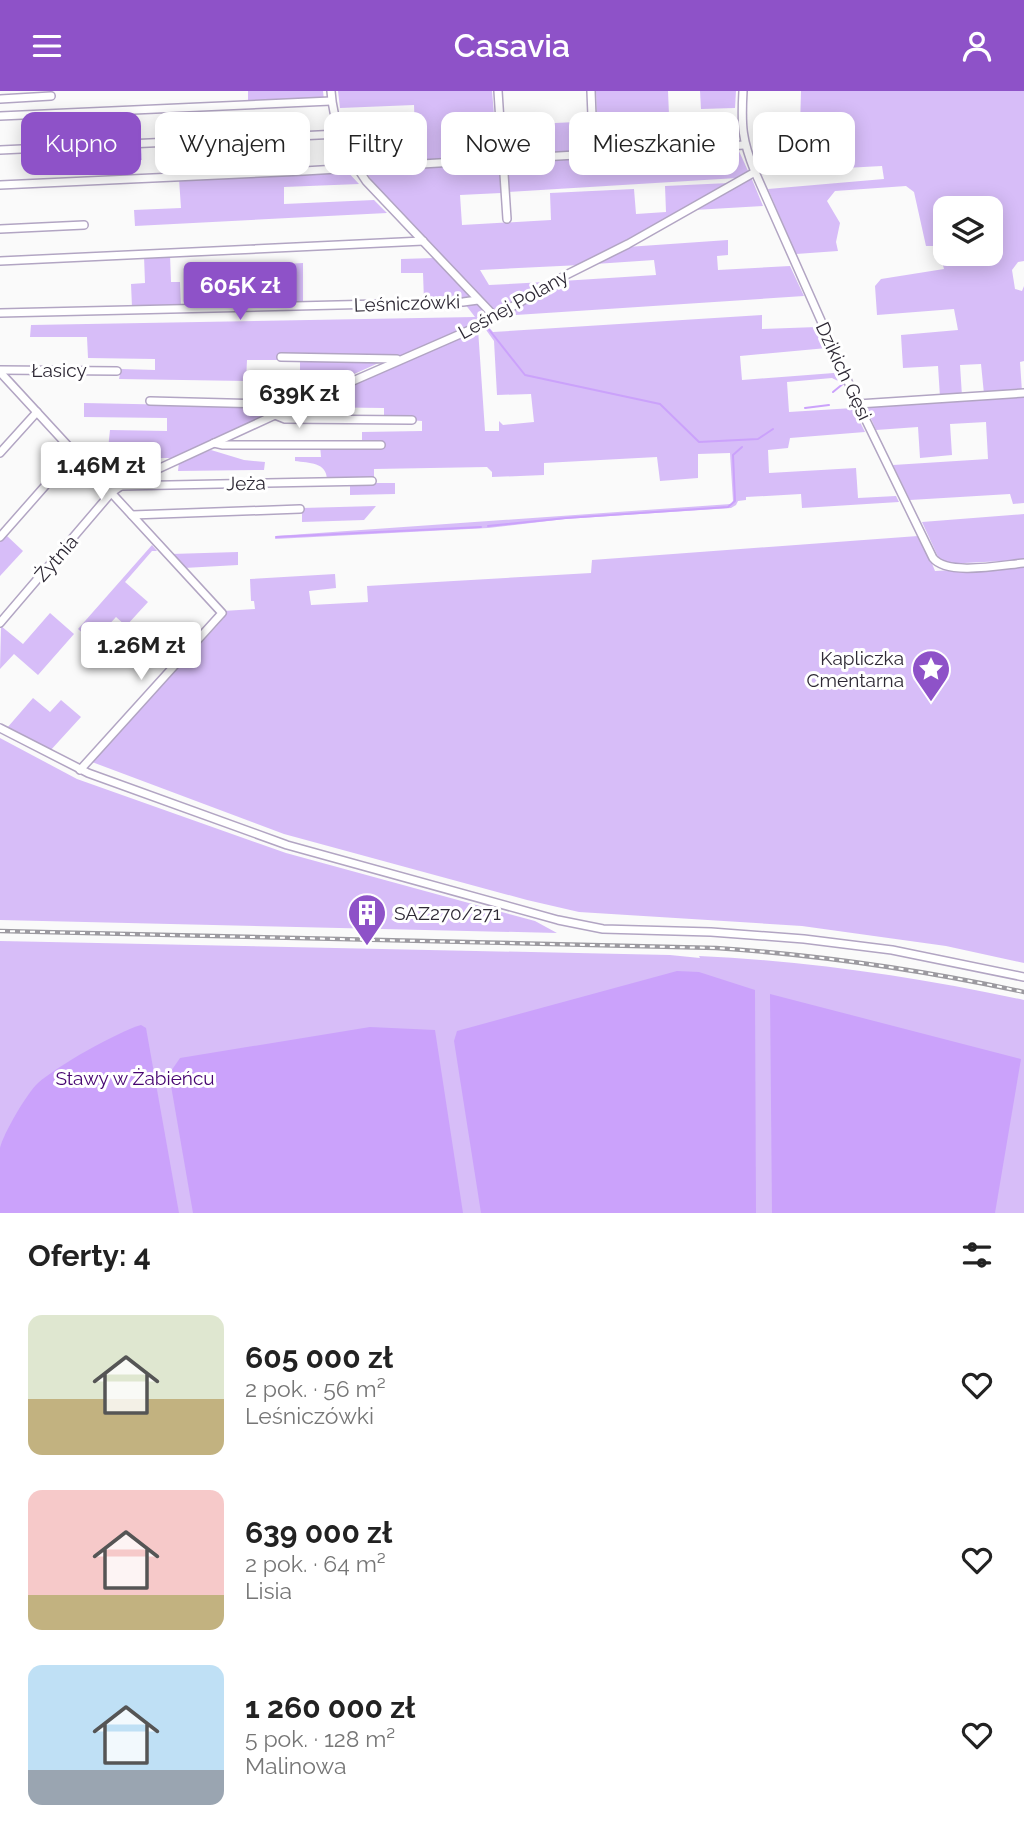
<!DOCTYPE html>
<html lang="pl">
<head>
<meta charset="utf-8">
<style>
	:root { --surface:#fff; --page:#f6f6f6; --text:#222; --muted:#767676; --accent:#8e52c8 }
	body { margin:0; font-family:Raleway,sans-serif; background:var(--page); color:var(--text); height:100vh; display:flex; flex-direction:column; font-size:26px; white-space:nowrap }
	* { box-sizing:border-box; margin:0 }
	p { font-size:23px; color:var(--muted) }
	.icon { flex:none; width:38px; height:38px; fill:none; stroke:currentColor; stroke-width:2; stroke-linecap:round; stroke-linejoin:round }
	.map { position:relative; height:1122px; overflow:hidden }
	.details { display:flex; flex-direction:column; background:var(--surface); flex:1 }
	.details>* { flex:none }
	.guide { position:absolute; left:21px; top:21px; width:984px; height:63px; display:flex; gap:14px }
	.fabs { position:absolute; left:933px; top:105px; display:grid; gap:14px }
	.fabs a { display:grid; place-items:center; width:70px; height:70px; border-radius:14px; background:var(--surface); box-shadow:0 4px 18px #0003; font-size:35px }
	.price { position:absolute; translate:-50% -60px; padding:0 16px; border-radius:7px; background:#fff; color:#222; font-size:23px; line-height:46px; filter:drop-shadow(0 2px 4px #0008) }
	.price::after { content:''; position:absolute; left:50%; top:42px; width:21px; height:16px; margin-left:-10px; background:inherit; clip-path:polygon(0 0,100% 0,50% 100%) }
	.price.current { background:var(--accent); color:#fff }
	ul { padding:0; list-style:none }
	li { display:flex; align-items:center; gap:21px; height:175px; padding:0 28px }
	li span { display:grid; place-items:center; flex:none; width:196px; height:140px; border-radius:14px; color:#555 }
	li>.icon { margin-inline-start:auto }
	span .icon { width:84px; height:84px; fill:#fffc; stroke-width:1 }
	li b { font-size:30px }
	h2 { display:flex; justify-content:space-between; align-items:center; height:84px; padding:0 28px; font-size:30px }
	.pill { padding:0 24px; border-radius:14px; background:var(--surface); box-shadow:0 4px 18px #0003; font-size:24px; line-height:63px }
	.pill.current { background:var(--accent); color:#fff }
	header { display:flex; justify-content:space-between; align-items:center; height:91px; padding:0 28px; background:var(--accent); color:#fff; font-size:32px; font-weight:600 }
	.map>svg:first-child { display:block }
</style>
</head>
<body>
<header><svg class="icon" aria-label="menu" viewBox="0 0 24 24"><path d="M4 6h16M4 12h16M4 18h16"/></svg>Casavia<svg class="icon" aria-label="person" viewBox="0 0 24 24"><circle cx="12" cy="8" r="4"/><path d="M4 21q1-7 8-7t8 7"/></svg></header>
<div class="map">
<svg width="1024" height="1122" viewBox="0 0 1024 1122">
	<rect width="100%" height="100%" fill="#fafafa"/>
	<g fill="#d7bdf8" fill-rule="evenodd">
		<polygon points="248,0 323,0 324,9 248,12"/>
		<polygon points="338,0 492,0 495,35 597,30 596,0 668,0 669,24 682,24 683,56 509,66 486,65 478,68 359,75 351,59 350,43 415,40 414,14 340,17"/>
		<polygon points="700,0 736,0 735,17 701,18"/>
		<path d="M801,0H1024V170L1018,171L1012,179L1015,198L1022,200L1024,195V270L1020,271L1022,301L984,303L981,273L960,274L962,305L940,306L938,275L903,277L901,244L958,239L954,218L877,224L875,195L881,188L944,178L938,155H926L914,101L906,95L835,100L827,110L840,132L836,151L838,160L796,163L768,98L884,88L882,75L845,77V64L830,65L828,36L800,37ZM945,117H990V163H945Z"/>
		<polygon points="141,54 142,69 58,73 57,58"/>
		<polygon points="738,58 749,82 737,87 508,101 507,74 510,70"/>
		<path d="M500,72L501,102L460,104L462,134L551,129L550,102L634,98L636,123L666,121L665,95L729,92L581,174L480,179L489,194L545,191L499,221C486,217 480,205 472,195C464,185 452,178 443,169C415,142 385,111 364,78Z"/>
		<polygon points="346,79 359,93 284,96 284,113 374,109 387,122 135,135 134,119 181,117 179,88"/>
		<polygon points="751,86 763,115 694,119"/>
		<polygon points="728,149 728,164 717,165 718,179 790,175 804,205 502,225 562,190 656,184 654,169 595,173 627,156"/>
		<polygon points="170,164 171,191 180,191 181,216 132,216 131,193 145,192 144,165"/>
		<polygon points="433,167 436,168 471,207 464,209 424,210 423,182 401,182 401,168"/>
		<polygon points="303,172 303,213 274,214 273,187 249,188 248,175"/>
		<polygon points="475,212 484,219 485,230 400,265 280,264 279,269 247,269 246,290 119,288 121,278 155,279 155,268 88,267 87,246 30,246 31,234 475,226 465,213"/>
		<path d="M762,224V238L817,236L827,257L740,265L742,289L834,282L838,290L832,287L787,291L789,321L853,317L865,341L790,347L788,357L768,359L769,382L856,377L858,407L896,405L899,411L802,417L801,403L746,406V409L738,410L736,414L731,417L565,428L488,437L275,448L276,445L731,413L733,410L730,362L698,363V387L660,390L657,366L544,372V384L492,386V381L487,376L374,378V388L327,389C327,371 309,372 295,370V366H321L320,354L362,352V341L422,340V330L384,327V317L302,316L478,238L485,340H499V330L503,334L534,331L531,303L497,304L494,250L484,236L487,234L493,241Z"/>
		<polygon points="300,269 383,270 343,288 300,287"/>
		<polygon points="289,291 338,292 302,311 289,311"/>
		<polygon points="1024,305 1024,412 1013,413 1010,403 910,409 893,374 988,368 986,331 950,333 952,364 920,367 918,336 876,339 866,316"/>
		<polygon points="84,312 287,316 175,367 107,367 110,339 167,340 167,327 84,326"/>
		<polygon points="211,359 244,369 265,371 264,379 178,380 179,371"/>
		<polygon points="350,392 395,392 395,403 350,404"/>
		<polygon points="376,415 364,429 302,431 302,417"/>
		<polygon points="1024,423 1024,469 945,473 939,468 922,431"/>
		<polygon points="6,444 23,460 0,485 0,451"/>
		<polygon points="918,445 927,460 935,480 1024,475 1024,872 946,855 802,835 579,821 527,809 284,743 92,671 224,527 223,520 255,518 254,510 251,510 250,488 335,483 336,497 309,500 311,514 368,511 367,495 591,482 592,469"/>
		<polygon points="152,454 157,460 152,460 125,491 148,511 126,535 116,526 93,551 78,538"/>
		<polygon points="238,461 238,474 184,477 171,463"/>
		<polygon points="50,522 74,543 38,584 14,563 0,578 1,535 23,553"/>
		<polygon points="33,607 50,621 61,609 81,626 49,661 7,637"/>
		<polygon points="0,647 77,688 286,762 535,830 557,842 0,829"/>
		<path d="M0,850L670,864L700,867L699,865C809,870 917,886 1024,909V1122H0Z"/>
	</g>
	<g fill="#cba2fb">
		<polygon points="677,880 699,881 755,899 756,1122 481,1122 454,950 457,940"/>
		<polygon points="770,903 1021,968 995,1122 772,1122"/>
		<path d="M141,934L146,937L179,1122H0C0,1102 0,1077 0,1057C3,1043 27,1002 38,992C57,975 117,941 141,934Z"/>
		<polygon points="370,936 435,939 463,1122 193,1122 169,983 180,967"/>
	</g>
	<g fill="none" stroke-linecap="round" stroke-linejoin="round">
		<g stroke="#cba2fb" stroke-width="2">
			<polyline points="487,236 525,284 660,313 699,351 758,348 773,338"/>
			<polyline points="833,301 844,292 843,288"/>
			<polyline points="805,317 829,314"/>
			<polyline points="488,435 566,427 728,416 735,410 733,364 742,356"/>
			<polyline points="276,446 481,436"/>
		</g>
		<defs>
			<g id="minor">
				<path d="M331,0C333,33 348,64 366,90L496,227"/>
				<polyline points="498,0 500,31"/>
				<polyline points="591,0 592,25"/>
				<path d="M743,0C741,35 742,49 755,81L858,313L933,467C947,485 1002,474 1024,472"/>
				<polyline points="0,8 51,5"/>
				<polyline points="0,25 331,10"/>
				<polyline points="0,59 340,43"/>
				<polyline points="503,68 507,128"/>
				<polyline points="0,94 304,80 744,54"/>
				<polyline points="0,138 84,134"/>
				<polyline points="0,170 423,150"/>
				<polyline points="0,222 463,211 478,209"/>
				<polyline points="281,266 397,268"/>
				<polyline points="0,279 117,280"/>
				<polyline points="0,281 222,522 80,679"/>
				<polyline points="150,310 298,314"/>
				<polyline points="858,313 1024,302"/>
				<polyline points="275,324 285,328 412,329"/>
				<polyline points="214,352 223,354 381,354"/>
				<polyline points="0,362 37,321"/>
				<polyline points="121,395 372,390"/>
				<polyline points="132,424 300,418"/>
				<polyline points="0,446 74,362"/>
				<polyline points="0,532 111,402 121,395 275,324 481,234 566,184 628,153 755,81"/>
				<polyline points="0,637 88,682 287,754 558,829 603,838 711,841 804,848 892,859 1024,886"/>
			</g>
		</defs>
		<use href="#minor" stroke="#b2a5c3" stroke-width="10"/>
		<use href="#minor" stroke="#fff" stroke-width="7"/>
		<defs>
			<path id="rail" d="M0,840L716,857C820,864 922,879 1024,901"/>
		</defs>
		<use href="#rail" stroke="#9c9aa0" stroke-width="4.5"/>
		<use href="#rail" stroke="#fff" stroke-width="2" stroke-dasharray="5" stroke-linecap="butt"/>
	</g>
	<defs>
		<symbol id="sight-pin" viewBox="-11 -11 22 30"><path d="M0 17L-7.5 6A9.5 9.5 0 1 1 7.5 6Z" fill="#8e52c8" stroke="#fff"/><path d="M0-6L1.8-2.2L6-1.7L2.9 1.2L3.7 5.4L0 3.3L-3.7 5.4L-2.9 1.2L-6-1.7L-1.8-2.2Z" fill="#fff"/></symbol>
		<symbol id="building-pin" viewBox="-11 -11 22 30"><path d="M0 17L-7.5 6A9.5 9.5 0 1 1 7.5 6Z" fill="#8e52c8" stroke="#fff"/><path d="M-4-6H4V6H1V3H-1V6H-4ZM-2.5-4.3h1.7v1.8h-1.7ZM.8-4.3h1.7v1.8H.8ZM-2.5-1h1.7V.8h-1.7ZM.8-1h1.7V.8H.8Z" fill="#fff"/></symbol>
	</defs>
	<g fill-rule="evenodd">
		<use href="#sight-pin" x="909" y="556" width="44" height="60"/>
		<use href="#building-pin" x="345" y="800" width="44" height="60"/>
	</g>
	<g text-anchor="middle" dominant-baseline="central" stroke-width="6" stroke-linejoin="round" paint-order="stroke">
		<g font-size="19" fill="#2e2935" stroke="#fff">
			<text transform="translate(407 212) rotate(-2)">Leśniczówki</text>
			<text transform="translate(513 213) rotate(-29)">Leśnej Polany</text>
			<text x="59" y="279">Łasicy</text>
			<text transform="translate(844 280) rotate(65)">Dzikich Gęsi</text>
			<text transform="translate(246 392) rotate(-1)">Jeża</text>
			<text transform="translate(56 467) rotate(-49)">Żytnia</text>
		</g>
		<g font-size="19" fill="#2e2935" stroke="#fff" text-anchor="end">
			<text x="904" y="567">Kapliczka<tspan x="904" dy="22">Cmentarna</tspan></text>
			<text x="394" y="822" text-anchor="start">SAZ270/271</text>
		</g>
		<g font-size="19" fill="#450370" stroke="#fff">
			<text x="135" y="987">Stawy w Żabieńcu</text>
		</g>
	</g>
</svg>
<div class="fabs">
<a><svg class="icon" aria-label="layers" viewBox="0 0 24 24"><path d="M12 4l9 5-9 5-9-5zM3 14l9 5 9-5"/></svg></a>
</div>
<b class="price current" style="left:240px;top:231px">605K zł</b>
<b class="price" style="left:299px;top:339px">639K zł</b>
<b class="price" style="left:101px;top:411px">1.46M zł</b>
<b class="price" style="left:141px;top:591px">1.26M zł</b>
<div class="guide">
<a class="pill current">Kupno</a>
<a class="pill">Wynajem</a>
<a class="pill">Filtry</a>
<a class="pill">Nowe</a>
<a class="pill">Mieszkanie</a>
<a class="pill">Dom</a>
</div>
</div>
<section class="details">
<h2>Oferty: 4<svg class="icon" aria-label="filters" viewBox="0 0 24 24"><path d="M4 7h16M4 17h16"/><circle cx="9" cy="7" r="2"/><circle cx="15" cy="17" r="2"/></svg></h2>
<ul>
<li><span style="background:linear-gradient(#dfe7d0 60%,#c2b280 0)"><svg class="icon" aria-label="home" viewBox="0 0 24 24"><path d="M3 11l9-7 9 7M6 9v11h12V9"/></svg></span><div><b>605 000 zł</b><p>2 pok. · 56 m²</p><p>Leśniczówki</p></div><svg class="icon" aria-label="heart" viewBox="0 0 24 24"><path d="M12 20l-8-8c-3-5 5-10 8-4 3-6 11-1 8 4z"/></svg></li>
<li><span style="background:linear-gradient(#f6c9c9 75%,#c2b280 0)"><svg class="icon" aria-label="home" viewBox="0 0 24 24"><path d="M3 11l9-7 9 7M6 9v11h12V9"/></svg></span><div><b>639 000 zł</b><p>2 pok. · 64 m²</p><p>Lisia</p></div><svg class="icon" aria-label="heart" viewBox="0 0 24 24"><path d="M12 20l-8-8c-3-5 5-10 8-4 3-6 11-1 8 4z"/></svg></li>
<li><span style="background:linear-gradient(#bfe0f5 75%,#9aa5b1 0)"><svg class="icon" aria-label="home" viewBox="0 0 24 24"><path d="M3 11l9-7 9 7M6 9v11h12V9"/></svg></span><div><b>1 260 000 zł</b><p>5 pok. · 128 m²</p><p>Malinowa</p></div><svg class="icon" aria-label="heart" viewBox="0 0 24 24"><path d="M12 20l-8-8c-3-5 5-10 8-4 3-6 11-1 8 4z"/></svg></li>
</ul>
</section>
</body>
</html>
